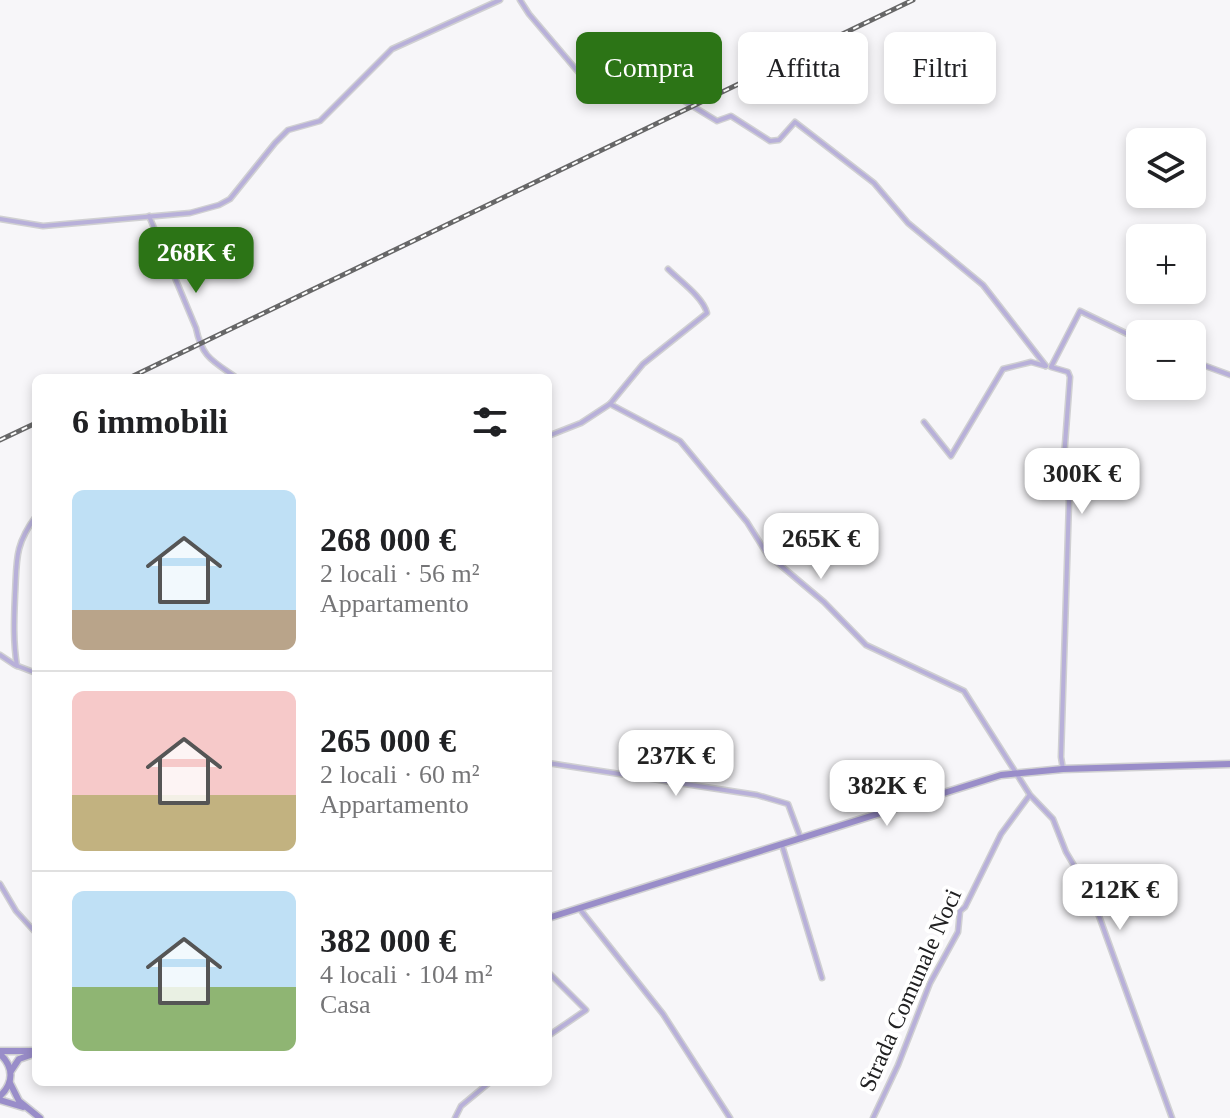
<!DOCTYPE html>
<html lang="it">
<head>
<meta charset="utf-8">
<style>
	:root { --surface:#fff; --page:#f2f2f2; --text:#202124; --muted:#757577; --line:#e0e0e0; --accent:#2c7416 }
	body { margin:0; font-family:Georgia,serif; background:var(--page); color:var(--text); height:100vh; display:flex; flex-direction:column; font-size:30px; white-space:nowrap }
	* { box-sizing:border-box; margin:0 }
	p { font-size:26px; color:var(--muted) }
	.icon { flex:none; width:44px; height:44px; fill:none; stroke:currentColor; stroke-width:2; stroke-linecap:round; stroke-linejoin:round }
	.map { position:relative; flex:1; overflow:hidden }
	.panel { position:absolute; left:32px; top:374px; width:520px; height:712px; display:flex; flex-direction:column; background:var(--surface); border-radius:12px; box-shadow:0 4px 12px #0003 }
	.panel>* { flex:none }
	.guide { position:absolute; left:576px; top:32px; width:534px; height:72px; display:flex; gap:16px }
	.tools { position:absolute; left:1126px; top:128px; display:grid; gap:16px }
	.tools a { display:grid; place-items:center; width:80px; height:80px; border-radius:12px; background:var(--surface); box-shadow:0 4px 12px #0003; font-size:40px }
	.price { position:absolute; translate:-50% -68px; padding:0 18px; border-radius:16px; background:#fff; color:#222; font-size:26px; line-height:52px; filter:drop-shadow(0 2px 4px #0008) }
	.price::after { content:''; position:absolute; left:50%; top:48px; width:24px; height:18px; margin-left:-12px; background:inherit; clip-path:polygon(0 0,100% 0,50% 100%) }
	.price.selected { background:var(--accent); color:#fff }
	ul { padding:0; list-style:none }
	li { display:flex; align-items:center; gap:24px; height:200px; padding:0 40px }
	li+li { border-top:2px solid var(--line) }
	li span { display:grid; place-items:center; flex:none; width:224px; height:160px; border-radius:12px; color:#555 }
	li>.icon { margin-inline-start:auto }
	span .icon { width:96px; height:96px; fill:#fffc; stroke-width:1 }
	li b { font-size:34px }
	h2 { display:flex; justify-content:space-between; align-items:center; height:96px; padding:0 40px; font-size:34px }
	.pill { padding:0 28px; border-radius:12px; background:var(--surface); box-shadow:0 4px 12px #0003; font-size:28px; line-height:72px }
	.pill.selected { background:var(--accent); color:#fff }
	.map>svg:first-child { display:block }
</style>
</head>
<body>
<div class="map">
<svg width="1230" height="1118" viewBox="0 0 1230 1118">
	<rect width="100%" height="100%" fill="#f7f6f9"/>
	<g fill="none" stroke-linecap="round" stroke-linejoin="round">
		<defs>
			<g id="street">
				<polyline points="520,0 529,14 602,100 606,99 625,72 635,71 717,121 731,116 770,141 779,140 795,122 874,183 908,223 983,285 1046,366"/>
				<path d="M149,216L196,328C202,358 213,361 237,378"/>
				<polyline points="0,219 43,226 190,213 219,205 230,199 275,143 288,130 320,121 392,49 500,0"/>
				<polyline points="1192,361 1230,375"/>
				<polyline points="610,404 680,441 747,522 767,554 824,602 866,645 964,691 1030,795 1053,819 1066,852 1091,894 1172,1118"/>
				<polyline points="924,422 951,456 1003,369 1031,362 1045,366"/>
				<path d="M548,436L581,423L610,404L643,364L707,313C703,297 680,281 668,269"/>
				<polyline points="0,655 15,665 36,673"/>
				<path d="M17,666C13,642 14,619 15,595C17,560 14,546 36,516"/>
				<polyline points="548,763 757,795 788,804 801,839"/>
				<polyline points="1063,769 1061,757 1069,501 1063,471 1070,377 1068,372 1051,367 1080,311 1140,340"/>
				<polyline points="782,845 822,978"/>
				<polyline points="0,884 16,911 36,933"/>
				<polyline points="579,908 663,1014 730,1118"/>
				<polyline points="548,972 586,1010 548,1036"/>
				<polyline points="455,1118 461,1106 490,1082"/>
				<polyline points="873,1118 898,1065 930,983 958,932 960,911 965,907 1001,834 1029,796"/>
			</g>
			<g id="secondary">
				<polyline points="548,918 1001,775 1063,769 1230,764"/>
				<polyline points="0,1051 36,1051"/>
				<path d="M0,1054C14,1067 14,1083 0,1096"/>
				<polyline points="11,1071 19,1059 36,1053"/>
				<polyline points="10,1083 19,1101 40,1118"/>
				<polyline points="0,1100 23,1107"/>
			</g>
		</defs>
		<use href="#street" stroke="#d0d0d2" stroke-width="7"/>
		<use href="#secondary" stroke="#d0d0d2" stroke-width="9"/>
		<use href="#street" stroke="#b8b0d9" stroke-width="4"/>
		<use href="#secondary" stroke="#998dc9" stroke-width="6"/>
		<defs>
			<g id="rail">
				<polyline points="129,378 913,0"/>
				<polyline points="0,440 36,423"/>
			</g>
		</defs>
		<use href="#rail" stroke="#676768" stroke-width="5"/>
		<use href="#rail" stroke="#fff" stroke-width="2" stroke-dasharray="6" stroke-linecap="butt"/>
	</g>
	<g text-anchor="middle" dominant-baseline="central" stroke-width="8" stroke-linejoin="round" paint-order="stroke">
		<g font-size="24" fill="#212122" stroke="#fff">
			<text transform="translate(910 990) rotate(-66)">Strada Comunale Noci</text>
		</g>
	</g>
</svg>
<div class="tools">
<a><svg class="icon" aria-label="layers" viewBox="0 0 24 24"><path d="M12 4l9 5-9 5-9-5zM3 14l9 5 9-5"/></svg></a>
<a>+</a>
<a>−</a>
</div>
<b class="price selected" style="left:196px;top:295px">268K €</b>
<b class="price" style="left:1082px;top:516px">300K €</b>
<b class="price" style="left:821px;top:581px">265K €</b>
<b class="price" style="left:676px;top:798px">237K €</b>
<b class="price" style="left:887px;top:828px">382K €</b>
<b class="price" style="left:1120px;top:932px">212K €</b>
<div class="guide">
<a class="pill selected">Compra</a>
<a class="pill">Affitta</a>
<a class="pill">Filtri</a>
</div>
<section class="panel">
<h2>6 immobili<svg class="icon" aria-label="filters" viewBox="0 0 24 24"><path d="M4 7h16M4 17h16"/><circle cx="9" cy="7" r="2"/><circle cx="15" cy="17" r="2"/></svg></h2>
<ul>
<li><span style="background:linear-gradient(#bfe0f5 75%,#b9a48a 0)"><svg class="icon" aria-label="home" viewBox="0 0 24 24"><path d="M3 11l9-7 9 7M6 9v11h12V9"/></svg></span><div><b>268 000 €</b><p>2 locali · 56 m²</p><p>Appartamento</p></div></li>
<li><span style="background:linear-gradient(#f6c9c9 65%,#c2b280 0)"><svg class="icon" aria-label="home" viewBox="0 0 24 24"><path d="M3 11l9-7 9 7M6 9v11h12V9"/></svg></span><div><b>265 000 €</b><p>2 locali · 60 m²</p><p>Appartamento</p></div></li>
<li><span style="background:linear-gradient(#bfe0f5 60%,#8fb573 0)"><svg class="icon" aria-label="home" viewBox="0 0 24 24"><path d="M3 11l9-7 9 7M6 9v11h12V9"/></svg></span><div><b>382 000 €</b><p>4 locali · 104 m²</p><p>Casa</p></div></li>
</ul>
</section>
</div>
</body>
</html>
